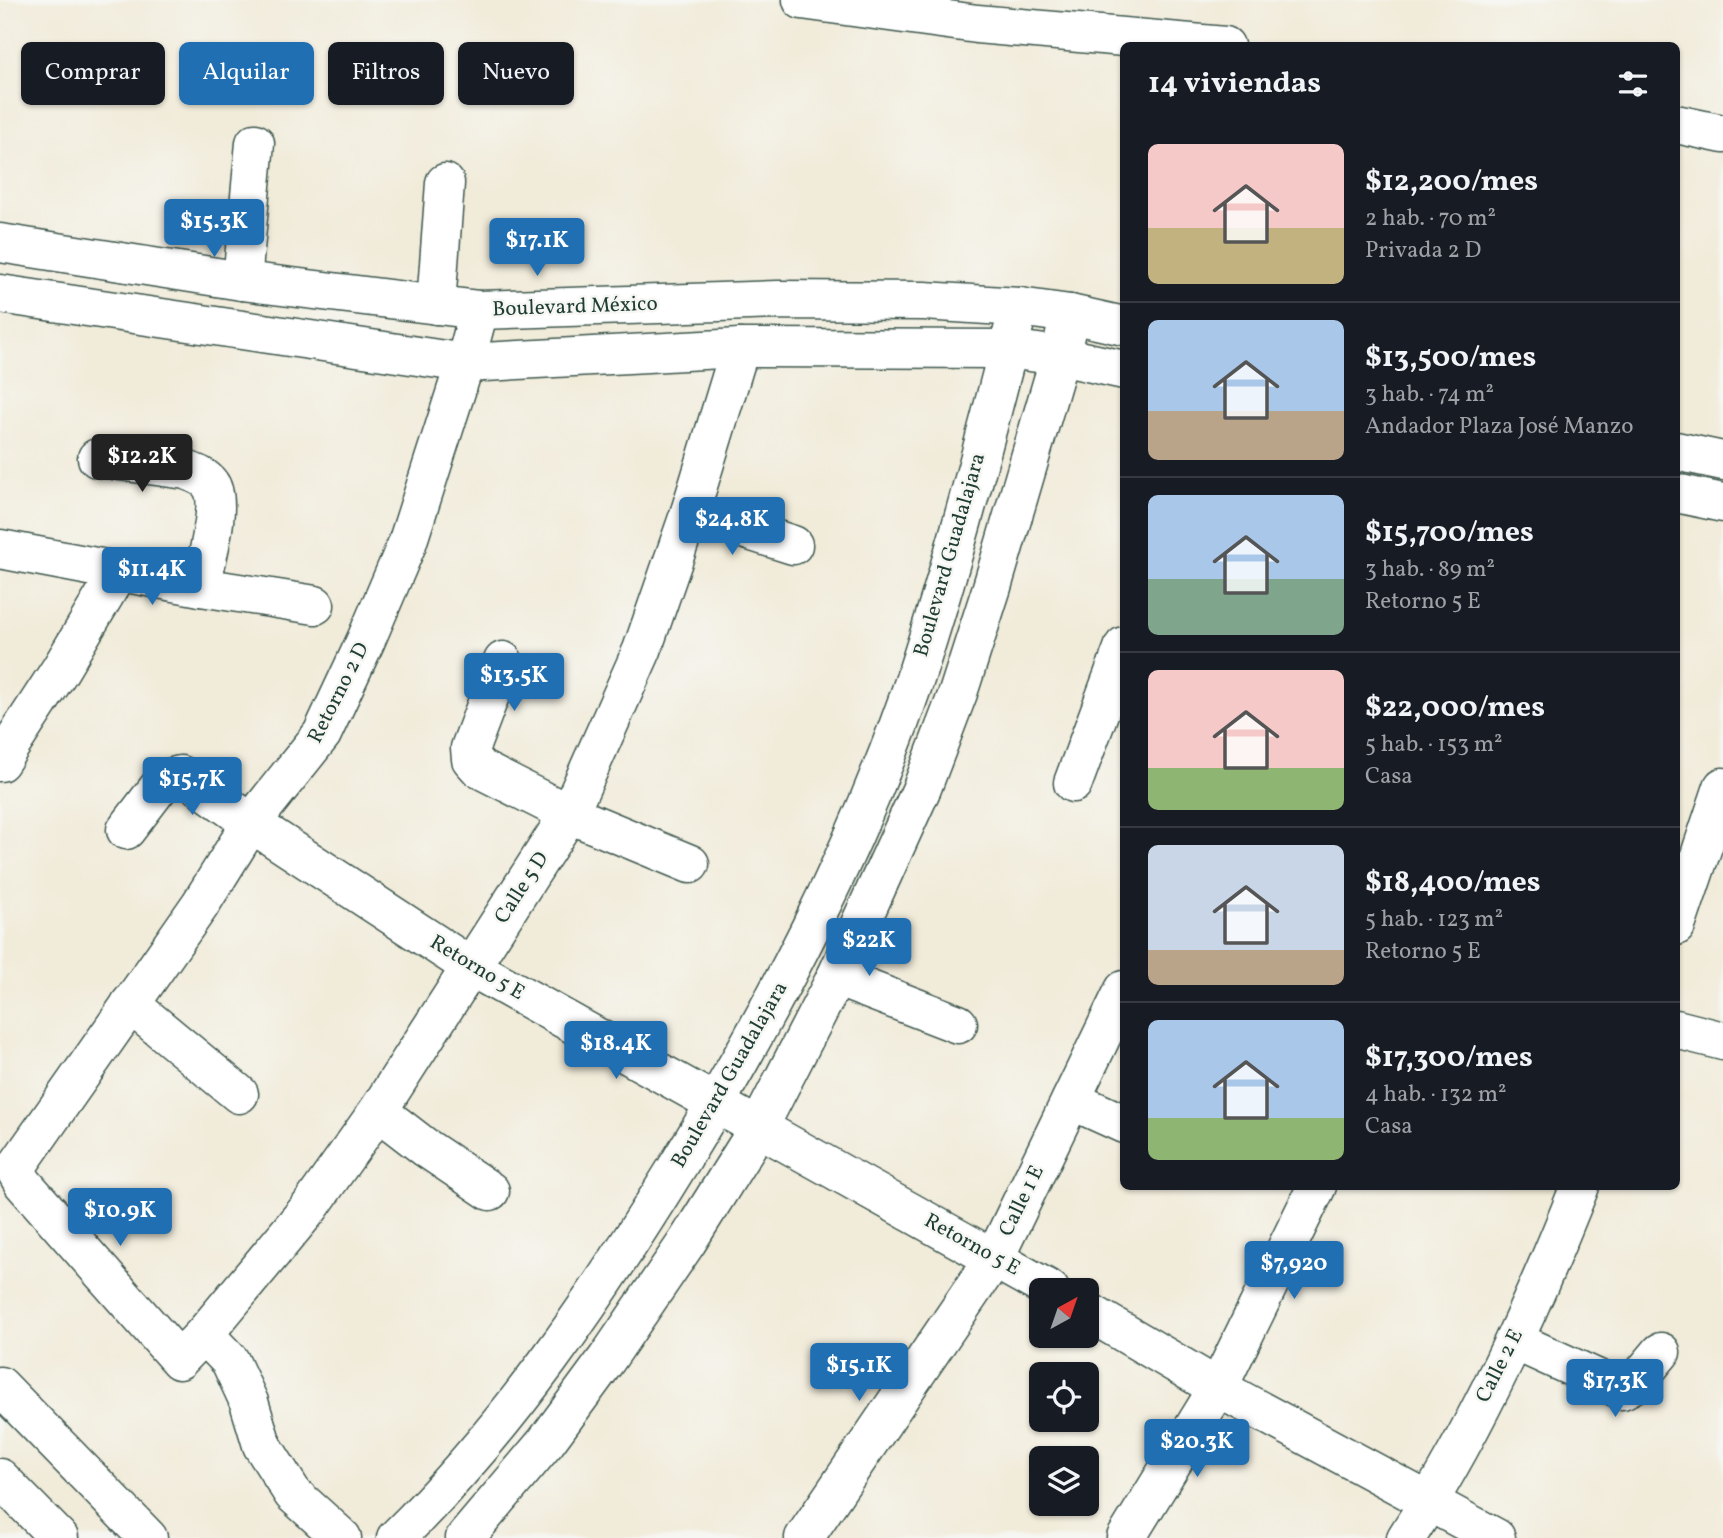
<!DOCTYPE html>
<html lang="es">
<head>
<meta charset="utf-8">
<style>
	:root { --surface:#171b24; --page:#242831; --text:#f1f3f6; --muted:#9ea1a6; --line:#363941; --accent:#1f6fb2 }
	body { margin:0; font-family:Vollkorn,serif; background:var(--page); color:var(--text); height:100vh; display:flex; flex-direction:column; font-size:26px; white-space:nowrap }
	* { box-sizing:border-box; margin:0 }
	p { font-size:23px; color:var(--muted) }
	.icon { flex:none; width:38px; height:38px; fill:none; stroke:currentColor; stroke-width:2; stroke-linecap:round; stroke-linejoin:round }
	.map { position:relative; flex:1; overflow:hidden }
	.panel { position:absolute; left:1120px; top:42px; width:560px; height:1148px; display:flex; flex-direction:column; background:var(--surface); border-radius:10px; box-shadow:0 2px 5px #0004 }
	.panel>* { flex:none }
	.top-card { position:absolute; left:21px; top:42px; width:665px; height:63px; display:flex; gap:14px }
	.needle { width:46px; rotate:40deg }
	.buttons { position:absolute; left:1029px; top:1278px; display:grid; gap:14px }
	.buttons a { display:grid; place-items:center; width:70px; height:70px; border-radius:10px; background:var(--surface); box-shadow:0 2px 5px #0004; font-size:35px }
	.price { position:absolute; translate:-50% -60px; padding:0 16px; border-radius:7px; background:var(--accent); color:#fff; font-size:23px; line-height:46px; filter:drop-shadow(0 2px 4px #0008) }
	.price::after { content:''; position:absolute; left:50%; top:42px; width:21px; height:16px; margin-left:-10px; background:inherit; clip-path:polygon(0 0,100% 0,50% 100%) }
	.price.on { background:#222; color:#fff }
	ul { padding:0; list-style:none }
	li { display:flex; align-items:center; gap:21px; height:175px; padding:0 28px }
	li+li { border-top:2px solid var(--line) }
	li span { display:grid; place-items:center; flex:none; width:196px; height:140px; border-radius:10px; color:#555 }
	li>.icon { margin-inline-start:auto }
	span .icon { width:84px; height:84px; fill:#fffc; stroke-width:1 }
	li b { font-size:30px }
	h2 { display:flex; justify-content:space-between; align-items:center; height:84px; padding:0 28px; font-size:30px }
	.pill { padding:0 24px; border-radius:10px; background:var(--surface); box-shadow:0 2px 5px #0004; font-size:24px; line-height:63px }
	.pill.on { background:var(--accent); color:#fff }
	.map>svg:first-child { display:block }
</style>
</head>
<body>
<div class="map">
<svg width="1723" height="1538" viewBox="0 0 1723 1538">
	<rect width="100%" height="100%" fill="#f6f6f2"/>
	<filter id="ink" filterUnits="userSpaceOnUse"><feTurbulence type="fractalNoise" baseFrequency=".0143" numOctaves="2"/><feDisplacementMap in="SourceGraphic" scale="14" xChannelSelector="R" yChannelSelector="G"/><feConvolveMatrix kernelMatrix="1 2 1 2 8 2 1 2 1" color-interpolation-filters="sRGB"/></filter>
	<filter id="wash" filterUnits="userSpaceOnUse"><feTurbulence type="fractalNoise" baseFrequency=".00686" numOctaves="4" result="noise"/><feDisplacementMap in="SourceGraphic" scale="28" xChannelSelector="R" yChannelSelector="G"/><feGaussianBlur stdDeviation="1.57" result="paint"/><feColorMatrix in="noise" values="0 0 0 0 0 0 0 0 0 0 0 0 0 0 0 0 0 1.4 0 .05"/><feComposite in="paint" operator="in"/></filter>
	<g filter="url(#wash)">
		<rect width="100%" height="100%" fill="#f1ebd9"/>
	</g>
	<g filter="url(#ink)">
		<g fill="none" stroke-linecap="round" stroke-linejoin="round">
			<defs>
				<g id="minor">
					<polyline points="802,0 977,24 1225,46"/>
					<polyline points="1676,124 1723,134"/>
					<polyline points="0,243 242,281 479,310 778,300 924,301 1019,307 1070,314 1124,326"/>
					<polyline points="242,281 255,143"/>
					<polyline points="0,294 465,363 740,348 1008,349 1060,356 1124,370"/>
					<polyline points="436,305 445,183"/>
					<polyline points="479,310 465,363 407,544 366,640 322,734 251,823 200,905 15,1169 23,1183 179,1360 204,1334 310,1207 378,1111 569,814 642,650 690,512 740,348"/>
					<polyline points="1676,451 1723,461"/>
					<path d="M97,458L186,470C194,473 204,476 210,484C224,502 205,564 201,587"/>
					<polyline points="1676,493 1723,503"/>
					<polyline points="690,512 793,545"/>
					<polyline points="0,549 201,587 315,605"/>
					<polyline points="503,661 470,748 471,759 480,769 569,814 690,864"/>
					<polyline points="0,762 60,670 119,571"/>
					<polyline points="1073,783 1124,646"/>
					<polyline points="126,830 165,779 180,775 190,779 251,823 471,967 1050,1290"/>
					<polyline points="1676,926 1723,787"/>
					<polyline points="836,977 958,1024"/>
					<polyline points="130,1004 239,1094"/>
					<polyline points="1676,1029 1723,1041"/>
					<polyline points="1071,1100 1124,1124"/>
					<polyline points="378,1111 426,1148 490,1191"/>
					<polyline points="1087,1311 1218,1388 1496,1538"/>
					<polyline points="204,1334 230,1361 249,1402 262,1445 293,1494 342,1538"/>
					<polyline points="1515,1341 1622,1390 1635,1383 1661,1352"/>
					<polyline points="0,1386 148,1538"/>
					<polyline points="0,1478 59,1538"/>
					<path d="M396,1538C509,1427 596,1299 679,1164C773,1010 857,850 915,679C955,557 987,431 1019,307"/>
					<polyline points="465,1538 546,1442 607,1359 687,1242 759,1127 836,977 922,788 958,693 992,587 1060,356 1070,314"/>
					<polyline points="804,1538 995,1257 1124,990"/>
					<polyline points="1126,1538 1218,1388 1317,1186"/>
					<path d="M1406,1538C1477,1428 1532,1307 1580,1186"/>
				</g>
			</defs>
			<use href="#minor" stroke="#3e574d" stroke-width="41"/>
			<use href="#minor" stroke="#fff" stroke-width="38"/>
		</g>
	</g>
	<g text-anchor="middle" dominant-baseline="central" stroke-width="5" stroke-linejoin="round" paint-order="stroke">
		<g font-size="21" fill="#1f3d34" stroke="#f6f6f2">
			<text transform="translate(575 307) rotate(-2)">Boulevard México</text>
			<text transform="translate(950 555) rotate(-74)">Boulevard Guadalajara</text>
			<text transform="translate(339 693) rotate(-63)">Retorno 2 D</text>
			<text transform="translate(522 888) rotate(-57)">Calle 5 D</text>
			<text transform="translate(477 968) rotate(31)">Retorno 5 E</text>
			<text transform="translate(730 1075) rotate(-60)">Boulevard Guadalajara</text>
			<text transform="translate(1022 1201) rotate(-64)">Calle 1 E</text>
			<text transform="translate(972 1245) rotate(29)">Retorno 5 E</text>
			<text transform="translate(1500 1366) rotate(-63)">Calle 2 E</text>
		</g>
	</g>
</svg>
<div class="buttons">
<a><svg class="needle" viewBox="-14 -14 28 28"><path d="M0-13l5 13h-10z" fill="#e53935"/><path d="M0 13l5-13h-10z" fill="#9ea1a6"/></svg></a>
<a><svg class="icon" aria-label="locate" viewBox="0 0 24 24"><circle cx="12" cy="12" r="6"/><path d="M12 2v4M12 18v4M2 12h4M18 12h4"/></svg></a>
<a><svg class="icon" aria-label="layers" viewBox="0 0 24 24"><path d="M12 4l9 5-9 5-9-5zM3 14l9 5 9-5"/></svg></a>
</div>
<b class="price" style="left:214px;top:259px">$15.3K</b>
<b class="price" style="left:537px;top:278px">$17.1K</b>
<b class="price on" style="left:142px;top:494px">$12.2K</b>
<b class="price" style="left:732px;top:557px">$24.8K</b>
<b class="price" style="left:152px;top:607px">$11.4K</b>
<b class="price" style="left:514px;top:713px">$13.5K</b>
<b class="price" style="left:192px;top:817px">$15.7K</b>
<b class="price" style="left:869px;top:978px">$22K</b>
<b class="price" style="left:616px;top:1081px">$18.4K</b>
<b class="price" style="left:120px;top:1248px">$10.9K</b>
<b class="price" style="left:1294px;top:1301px">$7,920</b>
<b class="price" style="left:859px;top:1403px">$15.1K</b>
<b class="price" style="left:1615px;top:1419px">$17.3K</b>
<b class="price" style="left:1197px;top:1479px">$20.3K</b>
<div class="top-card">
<a class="pill">Comprar</a>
<a class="pill on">Alquilar</a>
<a class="pill">Filtros</a>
<a class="pill">Nuevo</a>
</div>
<section class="panel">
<h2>14 viviendas<svg class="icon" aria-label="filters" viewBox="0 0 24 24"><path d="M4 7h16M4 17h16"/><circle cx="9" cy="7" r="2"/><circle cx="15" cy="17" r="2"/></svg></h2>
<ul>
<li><span style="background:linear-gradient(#f6c9c9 60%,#c2b280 0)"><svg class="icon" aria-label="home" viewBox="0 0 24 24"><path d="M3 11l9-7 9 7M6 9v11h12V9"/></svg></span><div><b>$12,200/mes</b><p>2 hab. · 70 m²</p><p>Privada 2 D</p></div></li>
<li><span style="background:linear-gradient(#a9c7e8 65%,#b9a48a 0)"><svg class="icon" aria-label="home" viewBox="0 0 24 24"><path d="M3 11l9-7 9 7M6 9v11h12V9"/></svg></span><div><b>$13,500/mes</b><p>3 hab. · 74 m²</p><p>Andador Plaza José Manzo</p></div></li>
<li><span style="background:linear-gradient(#a9c7e8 60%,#7fa58c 0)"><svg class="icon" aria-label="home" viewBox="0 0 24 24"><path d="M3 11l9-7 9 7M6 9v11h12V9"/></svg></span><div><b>$15,700/mes</b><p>3 hab. · 89 m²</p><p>Retorno 5 E</p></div></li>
<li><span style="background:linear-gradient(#f6c9c9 70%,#8fb573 0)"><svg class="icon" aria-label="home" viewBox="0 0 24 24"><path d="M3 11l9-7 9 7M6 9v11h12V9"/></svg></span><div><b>$22,000/mes</b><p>5 hab. · 153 m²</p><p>Casa</p></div></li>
<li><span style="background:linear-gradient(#c9d6e8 75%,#b9a48a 0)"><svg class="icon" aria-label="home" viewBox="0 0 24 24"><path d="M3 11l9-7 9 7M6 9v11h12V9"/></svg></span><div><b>$18,400/mes</b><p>5 hab. · 123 m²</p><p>Retorno 5 E</p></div></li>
<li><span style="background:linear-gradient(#a9c7e8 70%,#8fb573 0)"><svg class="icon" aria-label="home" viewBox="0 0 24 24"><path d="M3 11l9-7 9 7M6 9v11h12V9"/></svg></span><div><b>$17,300/mes</b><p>4 hab. · 132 m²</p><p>Casa</p></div></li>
</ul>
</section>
</div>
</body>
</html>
